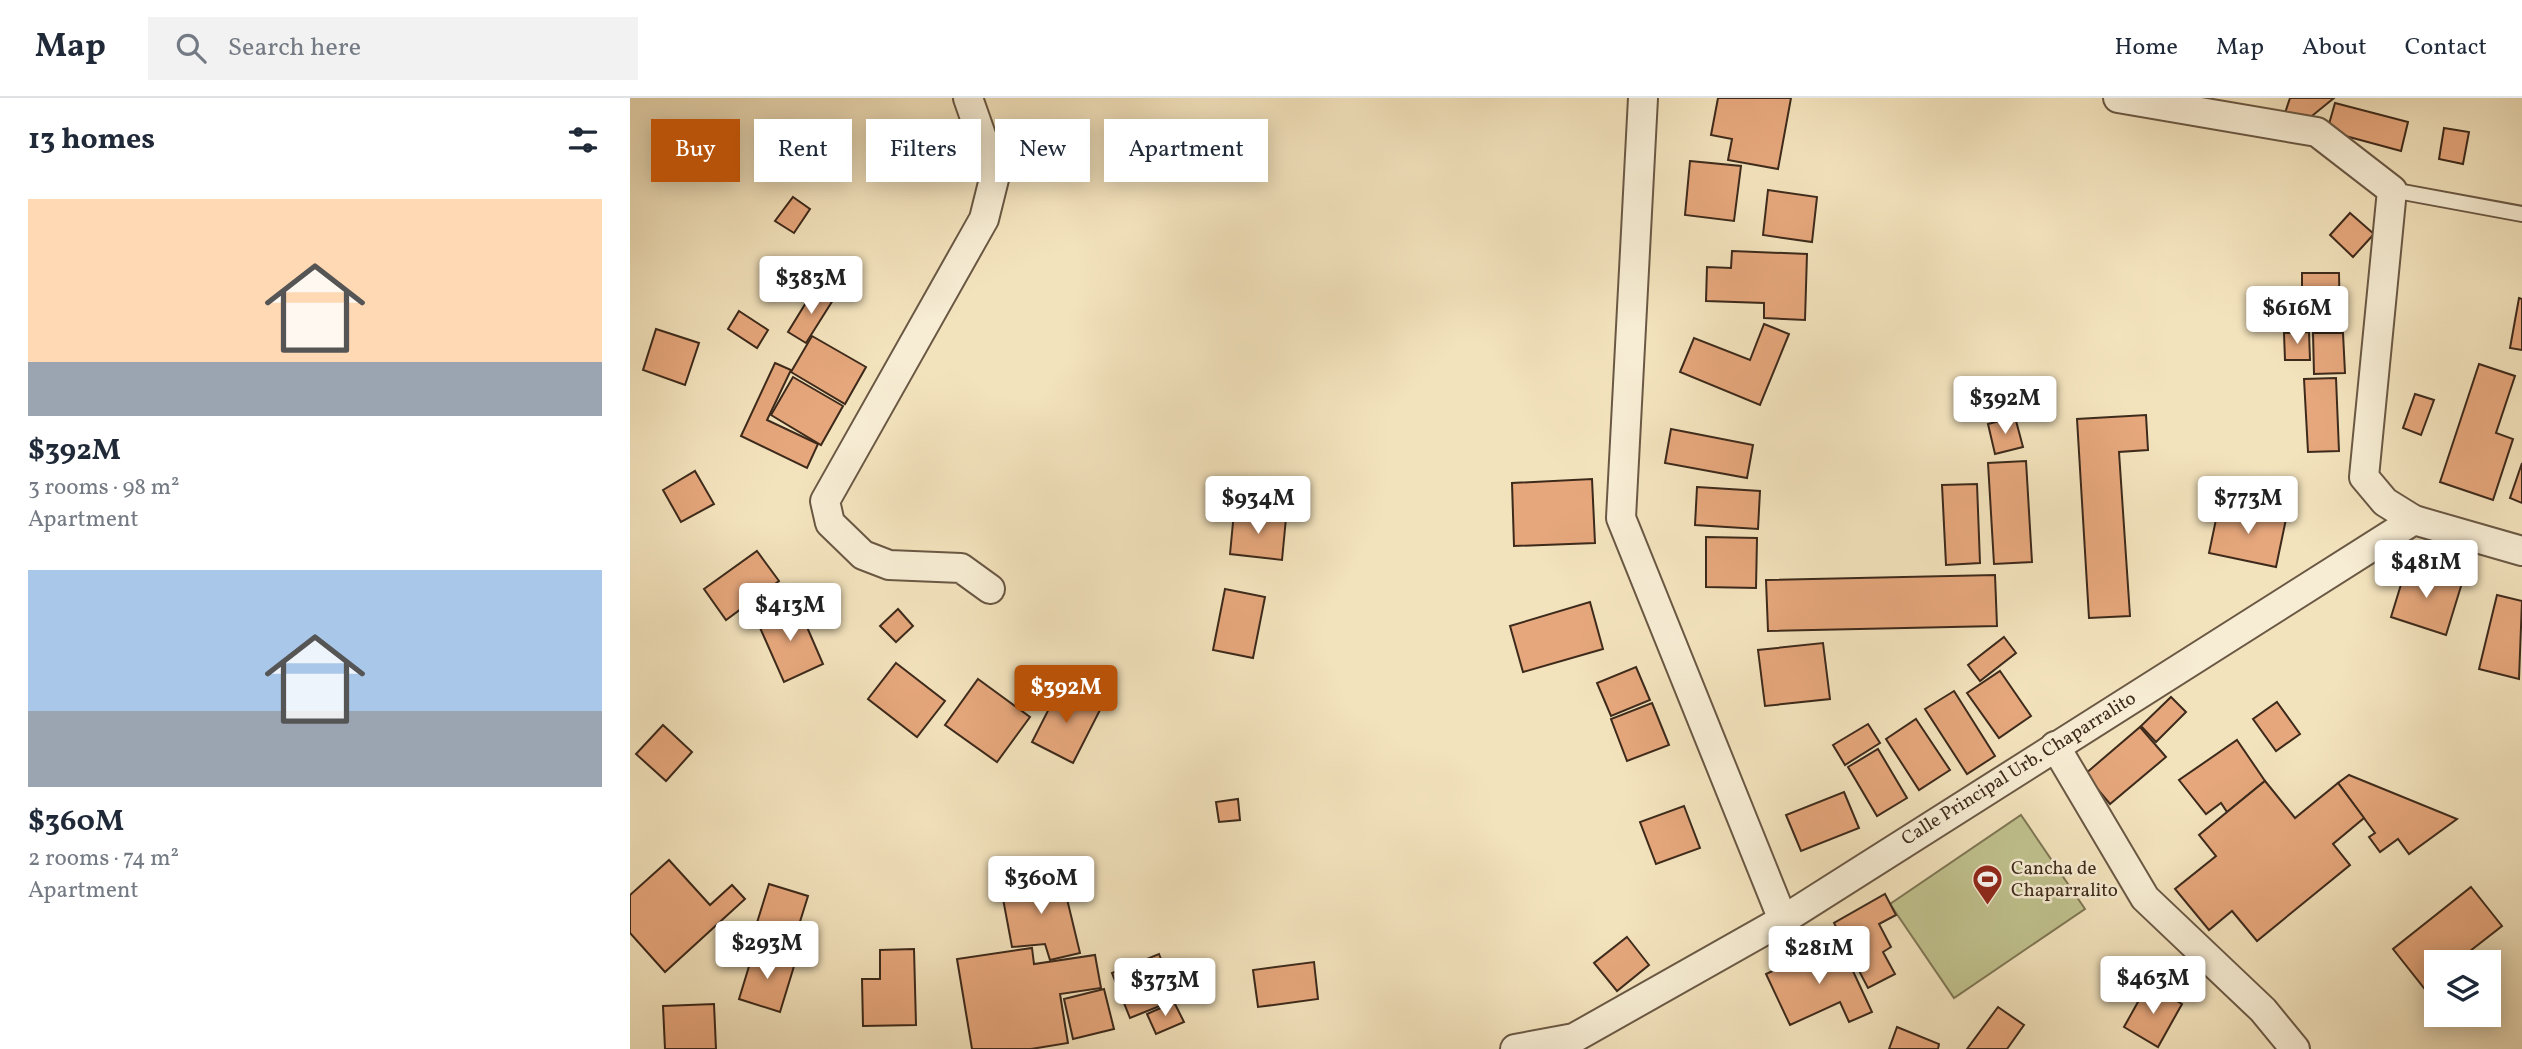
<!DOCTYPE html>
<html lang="en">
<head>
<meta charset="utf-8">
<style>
	:root { --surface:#fff; --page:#f2f2f3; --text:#1f2937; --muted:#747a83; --line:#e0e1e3; --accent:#b45309 }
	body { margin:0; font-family:Vollkorn,serif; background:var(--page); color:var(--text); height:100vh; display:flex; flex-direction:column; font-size:26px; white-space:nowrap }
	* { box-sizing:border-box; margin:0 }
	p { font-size:23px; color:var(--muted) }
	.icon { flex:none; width:38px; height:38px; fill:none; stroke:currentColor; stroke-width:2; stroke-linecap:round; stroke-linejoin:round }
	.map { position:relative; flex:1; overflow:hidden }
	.panel { display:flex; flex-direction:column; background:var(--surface); width:630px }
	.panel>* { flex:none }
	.guide { position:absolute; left:21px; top:21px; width:665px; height:63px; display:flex; gap:14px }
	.buttons { position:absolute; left:1794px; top:852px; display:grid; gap:14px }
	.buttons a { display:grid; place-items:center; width:77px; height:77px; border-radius:0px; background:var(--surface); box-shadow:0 4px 18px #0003; font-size:35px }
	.price { position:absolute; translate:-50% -60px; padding:0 16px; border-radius:7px; background:#fff; color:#222; font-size:23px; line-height:46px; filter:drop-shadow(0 2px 4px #0008) }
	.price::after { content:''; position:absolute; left:50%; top:42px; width:21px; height:16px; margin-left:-10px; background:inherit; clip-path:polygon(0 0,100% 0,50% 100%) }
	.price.current { background:var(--accent); color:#fff }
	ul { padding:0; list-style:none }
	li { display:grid; align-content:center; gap:14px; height:371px; padding:0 28px }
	li span { display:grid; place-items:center; height:217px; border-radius:0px; color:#555 }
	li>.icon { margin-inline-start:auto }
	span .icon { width:126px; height:126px; fill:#fffc; stroke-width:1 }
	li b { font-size:30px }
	h2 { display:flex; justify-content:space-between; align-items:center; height:84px; padding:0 28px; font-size:30px }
	.chip { padding:0 24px; border-radius:0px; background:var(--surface); box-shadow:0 4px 18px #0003; font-size:24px; line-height:63px }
	.chip.current { background:var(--accent); color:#fff }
	header { display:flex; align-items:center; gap:42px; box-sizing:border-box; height:98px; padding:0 35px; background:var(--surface); border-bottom:2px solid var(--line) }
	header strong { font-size:33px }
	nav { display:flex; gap:38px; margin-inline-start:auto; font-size:24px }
	.search { width:490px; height:63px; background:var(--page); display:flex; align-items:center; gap:18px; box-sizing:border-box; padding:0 24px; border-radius:0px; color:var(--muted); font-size:26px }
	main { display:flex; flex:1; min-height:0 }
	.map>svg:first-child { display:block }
</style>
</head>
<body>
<header>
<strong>Map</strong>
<div class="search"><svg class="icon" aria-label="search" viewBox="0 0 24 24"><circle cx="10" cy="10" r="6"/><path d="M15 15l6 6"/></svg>Search here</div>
<nav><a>Home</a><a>Map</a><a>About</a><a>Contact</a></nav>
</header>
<main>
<section class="panel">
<h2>13 homes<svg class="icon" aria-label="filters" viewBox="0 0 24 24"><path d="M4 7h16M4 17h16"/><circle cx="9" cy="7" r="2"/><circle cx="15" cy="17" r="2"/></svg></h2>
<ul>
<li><span style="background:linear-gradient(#ffd9b3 75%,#9aa5b1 0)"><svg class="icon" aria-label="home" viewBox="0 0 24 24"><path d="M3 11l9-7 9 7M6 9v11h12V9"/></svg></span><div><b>$392M</b><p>3 rooms · 98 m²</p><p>Apartment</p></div></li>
<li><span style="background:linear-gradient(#a9c7e8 65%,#9aa5b1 0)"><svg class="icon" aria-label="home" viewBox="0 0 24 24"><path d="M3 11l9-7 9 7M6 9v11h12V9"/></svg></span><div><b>$360M</b><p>2 rooms · 74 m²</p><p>Apartment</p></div></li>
</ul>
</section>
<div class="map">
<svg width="1892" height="951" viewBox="0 0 1892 951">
	<rect width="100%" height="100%" fill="#f3e3bd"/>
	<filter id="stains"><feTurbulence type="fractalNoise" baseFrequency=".00286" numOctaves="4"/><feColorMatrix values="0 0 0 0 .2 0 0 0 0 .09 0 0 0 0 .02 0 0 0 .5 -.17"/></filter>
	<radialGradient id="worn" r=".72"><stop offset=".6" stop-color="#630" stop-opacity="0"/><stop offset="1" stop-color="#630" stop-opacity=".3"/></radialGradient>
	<polygon fill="#c0c28e" stroke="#7e7654" stroke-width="2" points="1391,717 1455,811 1324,900 1260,806"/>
	<g fill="#e6a77c" stroke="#3d2a1b" stroke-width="2">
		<polygon points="1088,0 1161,0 1148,71 1098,62 1102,41 1081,37"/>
		<polygon points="1660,0 1704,0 1677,22 1655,15"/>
		<polygon points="1705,5 1778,24 1771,53 1697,33"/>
		<polygon points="1814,30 1839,34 1833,66 1809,61"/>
		<polygon points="1060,63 1111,68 1104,123 1055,117"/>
		<polygon points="1138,92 1187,99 1182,144 1133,137"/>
		<polygon points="163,99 180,111 164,135 145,123"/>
		<polygon points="1720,115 1744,136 1723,159 1700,137"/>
		<polygon points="1102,153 1177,156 1175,222 1134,220 1134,205 1076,203 1077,169 1101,170"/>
		<polygon points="1672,175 1709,175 1710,228 1672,228"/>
		<polygon points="185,190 203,202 176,245 158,234"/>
		<polygon points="1889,200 1892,201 1892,252 1880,250"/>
		<polygon points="109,213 138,232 127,250 98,231"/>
		<polygon points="1134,226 1159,236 1130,307 1050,274 1064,240 1120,262"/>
		<polygon points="26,231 69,245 55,287 13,272"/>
		<polygon points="1679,234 1680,262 1655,262 1654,235"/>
		<polygon points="1683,235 1713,235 1715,275 1684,276"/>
		<polygon points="182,238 236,269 215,306 161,274"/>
		<polygon points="145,265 161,272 137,322 188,346 177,370 111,338"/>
		<polygon points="1849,266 1885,278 1866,335 1883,341 1863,402 1810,384"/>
		<polygon points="163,279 213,308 191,347 141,317"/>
		<polygon points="1706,280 1709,353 1678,354 1674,281"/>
		<polygon points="1785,296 1804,302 1791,337 1773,330"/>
		<polygon points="1516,317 1518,352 1489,354 1500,518 1459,520 1447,321"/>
		<polygon points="1385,319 1393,349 1365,356 1358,326"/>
		<polygon points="1041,331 1123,347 1117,380 1035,365"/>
		<polygon points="1396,363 1402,464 1364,466 1358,365"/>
		<polygon points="1892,365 1892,405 1880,400"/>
		<polygon points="65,373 84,406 51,424 33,392"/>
		<polygon points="962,381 965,445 884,448 882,385"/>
		<polygon points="1347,386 1350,465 1316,467 1312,387"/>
		<polygon points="1067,389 1130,393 1128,431 1065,427"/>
		<polygon points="1589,407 1656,421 1646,469 1579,455"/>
		<polygon points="604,414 656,420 652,462 600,456"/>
		<polygon points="1076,439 1127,440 1126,490 1076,489"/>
		<polygon points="127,453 149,483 96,522 74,491"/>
		<polygon points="1777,467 1832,485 1816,537 1761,519"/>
		<polygon points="1365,477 1367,528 1138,533 1136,482"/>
		<polygon points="595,491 635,499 623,560 583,552"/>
		<polygon points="1867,497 1892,503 1889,581 1849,571"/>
		<polygon points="960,504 973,551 893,574 880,528"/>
		<polygon points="167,506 193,566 154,584 127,523"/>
		<polygon points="268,511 283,528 266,544 250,528"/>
		<polygon points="1374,539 1386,555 1350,583 1338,567"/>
		<polygon points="1193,545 1200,601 1135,608 1128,552"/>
		<polygon points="266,565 315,603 287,639 238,601"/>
		<polygon points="1006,569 1020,602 981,618 967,585"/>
		<polygon points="1370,573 1401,618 1369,640 1337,595"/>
		<polygon points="348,581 400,619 367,664 315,627"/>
		<polygon points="430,589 471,610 443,665 402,644"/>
		<polygon points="1324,593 1365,658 1337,676 1295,611"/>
		<polygon points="1541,599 1556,614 1526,644 1511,628"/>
		<polygon points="1647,604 1670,636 1646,653 1623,621"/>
		<polygon points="1022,605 1039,647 997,663 981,621"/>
		<polygon points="1286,621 1320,672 1289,692 1256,641"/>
		<polygon points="1238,626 1250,645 1215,667 1203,647"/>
		<polygon points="33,627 62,654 36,683 6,656"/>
		<polygon points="1510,629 1536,659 1480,706 1455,676"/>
		<polygon points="1607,642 1635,683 1597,714 1591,705 1576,716 1549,682"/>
		<polygon points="1248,651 1277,700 1247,718 1218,669"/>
		<polygon points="1719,677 1827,721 1779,756 1768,741 1750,754 1739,739 1745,735 1708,685"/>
		<polygon points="1635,683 1665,720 1708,685 1734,720 1703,746 1720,767 1627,843 1602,813 1579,832 1545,791 1586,758 1569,737"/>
		<polygon points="1214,694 1229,730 1171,753 1156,717"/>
		<polygon points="608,701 610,722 589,724 586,704"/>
		<polygon points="1054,708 1070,750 1026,766 1010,724"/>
		<polygon points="39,762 80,807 102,787 115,801 35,874 0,835 0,797"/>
		<polygon points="431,776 450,855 420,862 415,846 382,849 371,790"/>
		<polygon points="139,786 178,798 159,859 120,847"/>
		<polygon points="1841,789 1872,828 1826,864 1806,864 1806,880 1794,890 1763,851"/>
		<polygon points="1255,796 1266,817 1249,826 1261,849 1253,854 1265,876 1238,890 1204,825"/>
		<polygon points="997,839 1019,867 987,893 964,865"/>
		<polygon points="1209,843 1242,914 1219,924 1210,904 1160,927 1136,876"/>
		<polygon points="402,850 404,866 465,857 471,890 430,896 438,945 401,951 342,951 327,861"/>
		<polygon points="284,851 286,927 233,928 232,881 250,881 250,852"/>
		<polygon points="124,852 165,865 150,914 109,901"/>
		<polygon points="529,856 547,901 500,920 482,875"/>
		<polygon points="684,864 688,901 628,909 623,872"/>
		<polygon points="1518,886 1552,906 1528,949 1494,929"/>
		<polygon points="474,891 484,931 443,941 434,901"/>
		<polygon points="544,904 554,924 526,936 517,916"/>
		<polygon points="84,906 86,951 35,951 33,908"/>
		<polygon points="1368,909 1394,927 1377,951 1337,951"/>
		<polygon points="1267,929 1309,946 1308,951 1259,951"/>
	</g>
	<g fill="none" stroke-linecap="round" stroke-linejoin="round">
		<defs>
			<polyline id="service" points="1762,92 1892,116"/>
			<g id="minor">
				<polyline points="338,0 365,77 354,121 195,403 200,425 233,457 259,467 331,470 360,491"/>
				<polyline points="1013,0 991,420 1153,822"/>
				<polyline points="1488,0 1687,34 1762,92 1734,379 1755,404 1784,422"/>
				<polyline points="1425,648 1515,800 1633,912 1665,951"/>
				<polyline points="885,951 944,940 1153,822 1784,422 1892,453"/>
			</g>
		</defs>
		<use href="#service" stroke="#6a5844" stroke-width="18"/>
		<use href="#minor" stroke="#6a5844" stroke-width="32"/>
		<use href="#service" stroke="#f7edd4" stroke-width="14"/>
		<use href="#minor" stroke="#f7edd4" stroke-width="28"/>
	</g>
	<defs>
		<symbol id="stadium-pin" viewBox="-11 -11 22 30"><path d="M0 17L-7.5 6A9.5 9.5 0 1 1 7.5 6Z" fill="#8f2418" stroke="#f7edd4"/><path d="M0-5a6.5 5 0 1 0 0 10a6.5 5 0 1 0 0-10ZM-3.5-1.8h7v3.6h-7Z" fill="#fff"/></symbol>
	</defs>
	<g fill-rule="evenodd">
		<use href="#stadium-pin" x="1340" y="764" width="35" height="47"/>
	</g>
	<g text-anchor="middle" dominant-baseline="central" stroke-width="5" stroke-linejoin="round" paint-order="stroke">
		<g font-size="19" fill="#3d2a1b" stroke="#f7edd4">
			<text transform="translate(1389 671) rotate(-32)">Calle Principal Urb. Chaparralito</text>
		</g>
		<g font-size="19" fill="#3d2a1b" stroke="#f7edd4" text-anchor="start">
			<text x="1381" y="771">Cancha de<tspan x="1381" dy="22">Chaparralito</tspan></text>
		</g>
	</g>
	<rect width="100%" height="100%" filter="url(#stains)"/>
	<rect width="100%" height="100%" fill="url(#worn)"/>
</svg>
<div class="buttons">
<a><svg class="icon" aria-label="layers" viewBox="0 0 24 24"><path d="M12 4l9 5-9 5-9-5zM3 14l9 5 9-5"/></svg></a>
</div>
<b class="price" style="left:181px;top:218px">$383M</b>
<b class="price" style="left:1667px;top:248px">$616M</b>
<b class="price" style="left:1375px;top:338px">$392M</b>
<b class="price" style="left:628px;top:438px">$934M</b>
<b class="price" style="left:1618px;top:438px">$773M</b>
<b class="price" style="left:1796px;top:502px">$481M</b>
<b class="price" style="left:160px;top:545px">$413M</b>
<b class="price current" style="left:436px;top:627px">$392M</b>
<b class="price" style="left:411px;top:818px">$360M</b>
<b class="price" style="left:137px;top:883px">$293M</b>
<b class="price" style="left:1189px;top:888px">$281M</b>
<b class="price" style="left:1523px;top:918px">$463M</b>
<b class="price" style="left:535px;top:920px">$373M</b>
<div class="guide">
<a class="chip current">Buy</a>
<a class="chip">Rent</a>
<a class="chip">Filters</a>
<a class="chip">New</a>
<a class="chip">Apartment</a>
</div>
</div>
</main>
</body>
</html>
